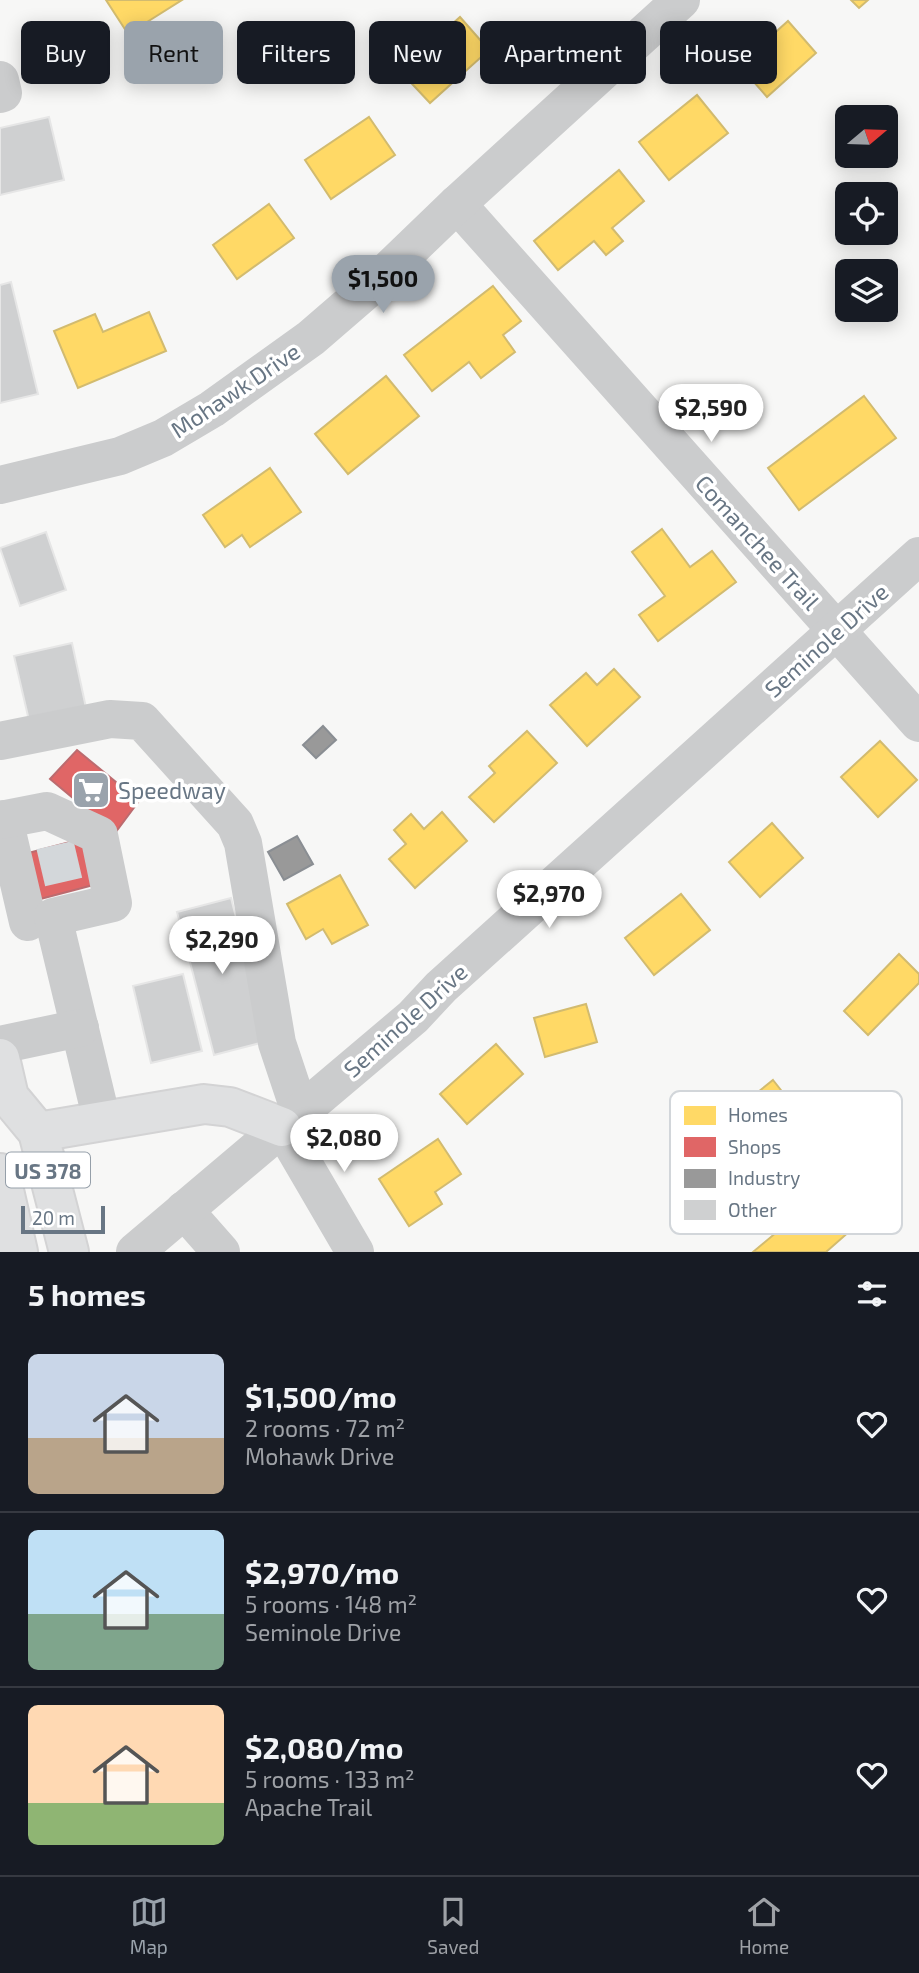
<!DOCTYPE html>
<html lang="en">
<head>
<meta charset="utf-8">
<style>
	:root { --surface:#171b24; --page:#20242c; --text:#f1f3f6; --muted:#9ea1a6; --line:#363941; --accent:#9aa3ac }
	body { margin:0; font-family:"Exo 2",sans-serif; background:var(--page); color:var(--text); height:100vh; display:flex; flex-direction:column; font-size:26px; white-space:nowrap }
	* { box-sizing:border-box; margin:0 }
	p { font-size:23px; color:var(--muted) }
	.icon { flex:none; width:38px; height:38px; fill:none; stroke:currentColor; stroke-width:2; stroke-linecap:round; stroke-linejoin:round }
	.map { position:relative; height:1252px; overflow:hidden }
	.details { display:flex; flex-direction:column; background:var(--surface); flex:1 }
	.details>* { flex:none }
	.guide { position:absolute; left:21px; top:21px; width:878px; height:63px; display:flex; gap:14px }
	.needle { width:46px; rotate:71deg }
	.buttons { position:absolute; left:835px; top:105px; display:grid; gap:14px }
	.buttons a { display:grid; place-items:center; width:63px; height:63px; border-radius:10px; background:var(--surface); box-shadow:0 4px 18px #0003; font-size:35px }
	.scale { position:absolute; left:21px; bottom:18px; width:84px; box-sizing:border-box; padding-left:7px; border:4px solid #687684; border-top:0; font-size:19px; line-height:24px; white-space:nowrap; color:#687684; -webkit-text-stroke:5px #fff; paint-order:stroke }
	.price { position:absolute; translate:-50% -60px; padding:0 16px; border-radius:24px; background:#fff; color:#222; font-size:23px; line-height:46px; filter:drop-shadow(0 2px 4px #0008) }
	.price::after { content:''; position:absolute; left:50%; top:42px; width:21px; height:16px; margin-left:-10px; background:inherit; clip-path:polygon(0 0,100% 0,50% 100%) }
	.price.on { background:var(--accent); color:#111 }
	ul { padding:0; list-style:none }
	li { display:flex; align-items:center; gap:21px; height:175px; padding:0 28px }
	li+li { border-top:2px solid var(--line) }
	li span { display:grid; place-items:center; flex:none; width:196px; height:140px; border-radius:10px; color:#555 }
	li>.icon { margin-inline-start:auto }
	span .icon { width:84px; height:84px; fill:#fffc; stroke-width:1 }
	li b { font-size:30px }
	h2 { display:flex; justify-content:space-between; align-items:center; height:84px; padding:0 28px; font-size:30px }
	.tag { padding:0 24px; border-radius:10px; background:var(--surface); box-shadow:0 4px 18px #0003; font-size:24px; line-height:63px }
	.tag.on { background:var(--accent); color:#111 }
	.dock { display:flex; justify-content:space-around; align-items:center; height:98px; border-top:2px solid var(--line); background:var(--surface); font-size:19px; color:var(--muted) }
	.dock a { display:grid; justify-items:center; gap:4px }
	.dock .on { color:var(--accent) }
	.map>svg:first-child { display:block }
</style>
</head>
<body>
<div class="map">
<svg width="919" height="1252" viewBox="0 0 919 1252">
	<rect width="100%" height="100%" fill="#f7f7f6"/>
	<g fill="#ffd966" stroke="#d2bb6f" stroke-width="2">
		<polygon points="106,0 182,0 128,34"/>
		<polygon points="851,0 868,0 859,8"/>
		<polygon points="460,17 489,50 430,103 400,71"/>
		<polygon points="788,21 816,53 767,97 739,65"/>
		<polygon points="697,95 728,133 669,180 639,142"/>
		<polygon points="369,117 395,155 331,199 305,160"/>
		<polygon points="619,170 644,201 612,228 623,241 606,255 594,241 558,270 534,241"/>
		<polygon points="269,204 294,238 237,279 213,245"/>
		<polygon points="493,286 521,321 503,335 515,352 481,378 469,362 432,391 404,355"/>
		<polygon points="149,312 166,351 78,388 54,331 95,314 103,332"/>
		<polygon points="386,376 419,416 348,474 315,434"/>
		<polygon points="864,396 896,438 799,510 768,468"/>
		<polygon points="270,468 301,512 250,547 242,535 225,547 203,515"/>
		<polygon points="662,529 690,567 712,551 736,582 658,641 639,615 665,596 632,552"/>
		<polygon points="614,669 640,697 587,746 550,705 586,673 597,685"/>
		<polygon points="527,731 557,763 494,822 469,797 495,773 489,766"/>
		<polygon points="880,741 917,780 878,817 841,777"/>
		<polygon points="442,812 467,841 415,888 389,859 406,844 394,830 411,814 424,829"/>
		<polygon points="772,823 803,858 760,897 729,862"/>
		<polygon points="340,875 368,925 332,944 323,929 306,939 287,904"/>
		<polygon points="681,894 710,930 654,975 625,938"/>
		<polygon points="899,954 919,974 919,983 868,1035 844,1011"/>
		<polygon points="586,1004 597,1042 545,1057 534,1018"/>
		<polygon points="496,1044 523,1074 467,1124 440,1094"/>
		<polygon points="773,1080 807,1123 826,1107 860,1150 814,1188 785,1152 763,1170 723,1120"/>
		<polygon points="438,1139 461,1174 435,1192 442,1204 409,1226 379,1179"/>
		<polygon points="821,1195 850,1231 826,1252 753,1252"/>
	</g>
	<g fill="#e06666" stroke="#bc6b6f" stroke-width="2">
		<polygon points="77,750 139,801 115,833 50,779"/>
		<polygon points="89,837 101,883 29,902 17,856"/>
	</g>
	<g fill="#999" stroke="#8a8e93" stroke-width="2">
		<polygon points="323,726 336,740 316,758 303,745"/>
		<polygon points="297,836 313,864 284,880 268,852"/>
	</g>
	<g fill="#cfd0d1" stroke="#e6e6e6" stroke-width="2">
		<polygon points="49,117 64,180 0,195 0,128"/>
		<polygon points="11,282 38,394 0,403 0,285"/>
		<polygon points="46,532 66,590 20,606 0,548"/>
		<polygon points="72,643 88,717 31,729 14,656"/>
		<polygon points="231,898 268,1041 214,1055 177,912"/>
		<polygon points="183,974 202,1051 151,1063 133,986"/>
	</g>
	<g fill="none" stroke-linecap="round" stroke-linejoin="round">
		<polyline stroke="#d3d7da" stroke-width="38" stroke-dasharray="38 19" stroke-linecap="butt" points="55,845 66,892"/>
		<defs>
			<g id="major">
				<polyline points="0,1058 9,1097 38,1132 69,1252"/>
				<polyline points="38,1132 204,1104 230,1107 282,1127"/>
				<polyline points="0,1173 18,1252"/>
			</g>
		</defs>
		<use href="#major" stroke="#d3d3d4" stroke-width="42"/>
		<g stroke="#cbcccd" stroke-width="38">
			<polyline points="0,80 3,93 0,94"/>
			<polyline points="457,204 919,723"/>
			<polyline points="0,485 120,456 163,438 212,409 311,338 377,281 457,204 681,0"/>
			<polyline points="0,741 110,719 142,721 235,824 243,843 277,1043 300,1112"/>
			<polyline points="4,819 28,922"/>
			<polyline points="0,820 47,811 99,835 113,903 53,917 102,1121"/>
			<polyline points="0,1045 80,1028"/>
			<polyline points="282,1127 355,1252"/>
			<polyline points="184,1210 221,1252"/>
			<polyline points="135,1252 413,1017 441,987 919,556"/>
		</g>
		<use href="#major" stroke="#dfe0e1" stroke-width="38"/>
	</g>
	<defs>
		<symbol id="supermarket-square" viewBox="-11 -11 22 22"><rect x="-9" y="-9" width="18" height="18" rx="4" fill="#9aa3ac" stroke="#fff"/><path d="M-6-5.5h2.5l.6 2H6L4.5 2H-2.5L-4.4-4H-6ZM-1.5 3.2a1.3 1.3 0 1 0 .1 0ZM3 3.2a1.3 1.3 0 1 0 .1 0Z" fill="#fff"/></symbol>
	</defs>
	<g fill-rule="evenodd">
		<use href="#supermarket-square" x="69" y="768" width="44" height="44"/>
	</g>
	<g text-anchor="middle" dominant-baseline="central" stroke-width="7" stroke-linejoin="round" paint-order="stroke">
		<rect fill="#fff" stroke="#959fa9" stroke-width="2" x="6" y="1152.5" width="84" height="35" rx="5"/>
		<g font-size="21" font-weight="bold" fill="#687684">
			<text x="48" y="1170">US 378</text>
		</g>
		<g font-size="23" fill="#687684" stroke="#fff">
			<text transform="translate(235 390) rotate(-34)">Mohawk Drive</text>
			<text transform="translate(758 542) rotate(48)">Comanchee Trail</text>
			<text transform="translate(826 640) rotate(-42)">Seminole Drive</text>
			<text transform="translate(405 1020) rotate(-42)">Seminole Drive</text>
		</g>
		<g font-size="23" fill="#687684" stroke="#fff" text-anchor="start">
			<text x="118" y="790">Speedway</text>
		</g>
	</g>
	<rect x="670" y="1091" width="232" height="143" rx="10" fill="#fff" stroke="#d2d6da" stroke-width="2"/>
	<rect x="684" y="1106" width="32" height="19" fill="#ffd966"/>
	<rect x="684" y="1137" width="32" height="20" fill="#e06666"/>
	<rect x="684" y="1169" width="32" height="19" fill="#999"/>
	<rect x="684" y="1200" width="32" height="20" fill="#cfd0d1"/>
	<g font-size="19" fill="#687684">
		<text x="728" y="1122">Homes</text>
		<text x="728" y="1154">Shops</text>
		<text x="728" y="1185">Industry</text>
		<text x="728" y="1217">Other</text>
	</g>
</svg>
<div class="buttons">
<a><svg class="needle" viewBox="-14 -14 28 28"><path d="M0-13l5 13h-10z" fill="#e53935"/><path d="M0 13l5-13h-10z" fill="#9ea1a6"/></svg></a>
<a><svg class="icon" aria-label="locate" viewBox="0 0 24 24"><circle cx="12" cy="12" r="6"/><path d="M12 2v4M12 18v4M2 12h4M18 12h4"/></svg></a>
<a><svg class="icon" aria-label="layers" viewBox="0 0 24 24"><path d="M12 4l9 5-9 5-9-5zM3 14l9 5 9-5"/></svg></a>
</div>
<div class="scale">20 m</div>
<b class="price on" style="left:383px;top:315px">$1,500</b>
<b class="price" style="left:711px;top:444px">$2,590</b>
<b class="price" style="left:549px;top:930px">$2,970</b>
<b class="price" style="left:222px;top:976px">$2,290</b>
<b class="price" style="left:344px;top:1174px">$2,080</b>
<div class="guide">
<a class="tag">Buy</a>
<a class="tag on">Rent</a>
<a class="tag">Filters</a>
<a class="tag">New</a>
<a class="tag">Apartment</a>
<a class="tag">House</a>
</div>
</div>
<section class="details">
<h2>5 homes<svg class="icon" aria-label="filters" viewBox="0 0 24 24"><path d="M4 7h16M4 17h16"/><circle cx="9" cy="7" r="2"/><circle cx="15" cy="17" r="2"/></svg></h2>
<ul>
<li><span style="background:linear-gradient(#c9d6e8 60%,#b9a48a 0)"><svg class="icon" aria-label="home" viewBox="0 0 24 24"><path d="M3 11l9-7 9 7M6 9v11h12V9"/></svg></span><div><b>$1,500/mo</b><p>2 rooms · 72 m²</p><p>Mohawk Drive</p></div><svg class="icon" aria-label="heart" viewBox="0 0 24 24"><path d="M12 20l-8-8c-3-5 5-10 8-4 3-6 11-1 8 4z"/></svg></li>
<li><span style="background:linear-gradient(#bfe0f5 60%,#7fa58c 0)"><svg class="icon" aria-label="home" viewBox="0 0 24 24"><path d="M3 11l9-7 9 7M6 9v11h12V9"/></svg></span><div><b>$2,970/mo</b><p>5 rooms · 148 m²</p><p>Seminole Drive</p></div><svg class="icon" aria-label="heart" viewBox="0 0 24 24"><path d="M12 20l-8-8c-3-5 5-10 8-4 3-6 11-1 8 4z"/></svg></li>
<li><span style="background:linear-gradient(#ffd9b3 70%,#8fb573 0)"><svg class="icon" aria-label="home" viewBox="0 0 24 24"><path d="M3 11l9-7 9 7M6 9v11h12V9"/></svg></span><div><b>$2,080/mo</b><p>5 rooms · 133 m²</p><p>Apache Trail</p></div><svg class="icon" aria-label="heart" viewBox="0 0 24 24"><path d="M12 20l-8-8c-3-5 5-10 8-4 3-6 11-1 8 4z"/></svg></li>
</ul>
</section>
<nav class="dock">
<a class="on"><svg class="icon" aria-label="map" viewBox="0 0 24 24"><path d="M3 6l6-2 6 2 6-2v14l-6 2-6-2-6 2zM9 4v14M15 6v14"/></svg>Map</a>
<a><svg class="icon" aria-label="saved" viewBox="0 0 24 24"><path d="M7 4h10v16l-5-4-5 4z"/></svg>Saved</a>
<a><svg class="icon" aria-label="home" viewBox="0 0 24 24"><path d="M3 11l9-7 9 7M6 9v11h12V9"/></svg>Home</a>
</nav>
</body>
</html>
